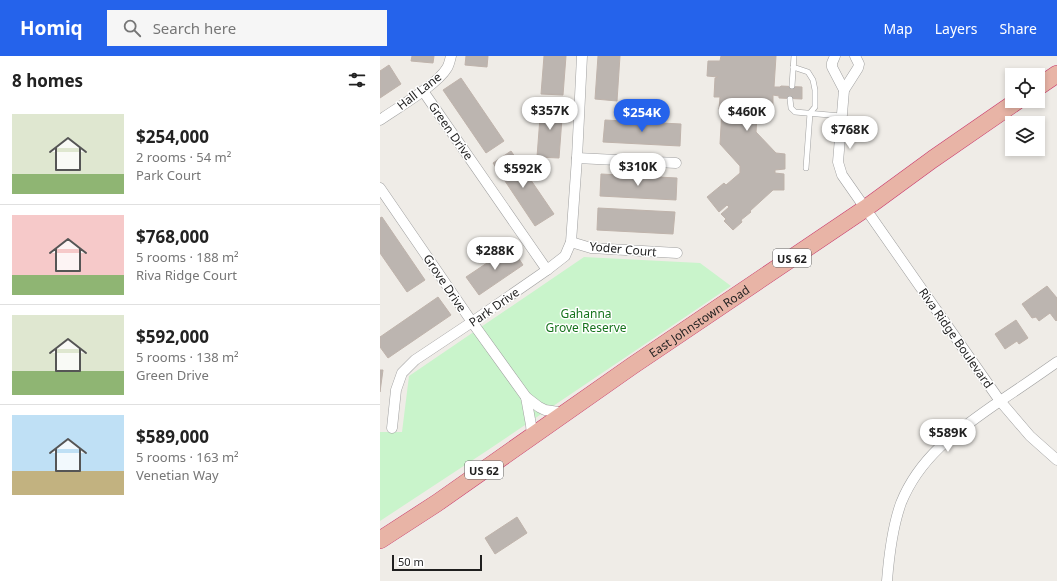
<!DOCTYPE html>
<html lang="en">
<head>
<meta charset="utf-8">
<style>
	:root { --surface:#fff; --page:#f6f6f6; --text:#222; --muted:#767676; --line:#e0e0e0; --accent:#2563eb }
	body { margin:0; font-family:"Noto Sans",sans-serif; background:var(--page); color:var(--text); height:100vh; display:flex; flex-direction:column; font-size:15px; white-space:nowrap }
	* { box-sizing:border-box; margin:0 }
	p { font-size:13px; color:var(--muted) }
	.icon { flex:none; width:22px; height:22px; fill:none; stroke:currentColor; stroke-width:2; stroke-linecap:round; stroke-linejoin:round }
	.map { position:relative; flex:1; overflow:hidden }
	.sheet { display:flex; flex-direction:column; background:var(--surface); width:380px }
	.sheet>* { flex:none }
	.tools { position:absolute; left:625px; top:12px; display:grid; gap:8px }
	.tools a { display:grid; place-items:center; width:40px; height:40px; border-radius:0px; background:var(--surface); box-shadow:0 2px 6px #0003; font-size:20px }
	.scale { position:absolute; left:12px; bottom:10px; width:90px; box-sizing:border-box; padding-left:4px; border:2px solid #1f1f1f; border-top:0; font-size:11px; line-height:14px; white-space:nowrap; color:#1f1f1f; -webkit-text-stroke:3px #fff; paint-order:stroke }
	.price { position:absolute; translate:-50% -34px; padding:0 9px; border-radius:14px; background:#fff; color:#222; font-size:13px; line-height:26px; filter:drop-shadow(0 1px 2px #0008) }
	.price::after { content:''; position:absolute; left:50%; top:24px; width:12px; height:9px; margin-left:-6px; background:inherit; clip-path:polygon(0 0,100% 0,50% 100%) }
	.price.selected { background:var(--accent); color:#fff }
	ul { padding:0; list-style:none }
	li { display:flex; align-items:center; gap:12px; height:100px; padding:0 12px }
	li+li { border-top:1px solid var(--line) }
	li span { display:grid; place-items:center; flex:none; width:112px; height:80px; border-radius:0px; color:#555 }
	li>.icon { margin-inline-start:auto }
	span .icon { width:48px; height:48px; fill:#fffc; stroke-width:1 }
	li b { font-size:17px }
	h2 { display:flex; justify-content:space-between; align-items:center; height:48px; padding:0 12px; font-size:17px }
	header { display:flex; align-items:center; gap:24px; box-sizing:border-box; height:56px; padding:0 20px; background:var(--accent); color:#fff }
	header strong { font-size:19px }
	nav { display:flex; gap:22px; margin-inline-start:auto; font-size:14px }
	.search { width:280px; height:36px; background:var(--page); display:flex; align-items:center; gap:10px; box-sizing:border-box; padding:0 14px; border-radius:0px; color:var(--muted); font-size:15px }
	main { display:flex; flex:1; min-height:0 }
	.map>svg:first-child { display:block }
</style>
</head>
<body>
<header>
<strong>Homiq</strong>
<div class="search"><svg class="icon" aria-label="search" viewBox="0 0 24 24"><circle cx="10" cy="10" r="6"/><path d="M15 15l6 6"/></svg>Search here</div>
<nav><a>Map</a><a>Layers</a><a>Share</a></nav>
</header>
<main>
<section class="sheet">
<h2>8 homes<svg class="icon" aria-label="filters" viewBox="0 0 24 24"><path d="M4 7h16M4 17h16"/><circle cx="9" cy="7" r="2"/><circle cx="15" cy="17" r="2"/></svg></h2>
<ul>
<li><span style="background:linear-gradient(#dfe7d0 75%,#8fb573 0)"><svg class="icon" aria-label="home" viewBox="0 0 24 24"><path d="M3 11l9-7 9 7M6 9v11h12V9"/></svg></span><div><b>$254,000</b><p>2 rooms · 54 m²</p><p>Park Court</p></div></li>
<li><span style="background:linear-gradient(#f6c9c9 75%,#8fb573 0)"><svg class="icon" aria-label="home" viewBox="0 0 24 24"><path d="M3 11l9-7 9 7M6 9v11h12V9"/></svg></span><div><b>$768,000</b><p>5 rooms · 188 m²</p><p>Riva Ridge Court</p></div></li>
<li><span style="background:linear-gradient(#dfe7d0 70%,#8fb573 0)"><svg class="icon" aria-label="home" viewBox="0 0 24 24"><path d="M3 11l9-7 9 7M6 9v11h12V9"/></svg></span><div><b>$592,000</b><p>5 rooms · 138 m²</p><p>Green Drive</p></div></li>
<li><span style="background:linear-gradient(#bfe0f5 70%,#c2b280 0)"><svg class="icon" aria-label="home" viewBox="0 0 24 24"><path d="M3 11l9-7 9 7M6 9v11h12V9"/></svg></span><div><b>$589,000</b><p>5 rooms · 163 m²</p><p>Venetian Way</p></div></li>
</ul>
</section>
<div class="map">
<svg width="677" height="525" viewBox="0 0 677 525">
	<rect width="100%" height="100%" fill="#efece7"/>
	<polygon fill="#c9f4cb" points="204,201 320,207 351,230 108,394 0,465 0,376 22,376 29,320"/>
	<g fill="#bcb5b0" stroke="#bfb3ab">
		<polygon points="32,0 54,0 53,7 31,5"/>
		<polygon points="86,0 108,0 107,11 85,9"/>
		<polygon points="164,0 186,0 183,39 161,38"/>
		<polygon points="218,0 240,0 237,45 215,43"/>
		<polygon points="341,0 396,0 394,31 400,31 401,30 422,31 422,43 399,42 399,40 393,39 393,52 380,51 380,61 377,60 376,76 396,97 405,98 405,113 395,114 395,117 404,118 404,134 393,134 370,155 371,156 361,164 362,166 353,174 344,165 346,163 341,158 349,151 347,149 339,156 327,141 344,127 346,129 360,117 360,110 340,88 342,53 339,53 340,41 334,41 335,22 338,21 327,20 328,5 340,5"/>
		<polygon points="9,9 21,28 0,42 0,15"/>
		<polygon points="81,22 124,85 106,97 63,34"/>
		<polygon points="161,48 183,49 179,102 157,101"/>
		<polygon points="225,64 301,68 300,90 223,86"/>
		<polygon points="131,95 174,158 155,170 113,107"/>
		<polygon points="221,118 297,122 296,144 220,140"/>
		<polygon points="218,152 295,156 293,178 217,174"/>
		<polygon points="2,161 45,224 27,236 0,197 0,162"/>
		<polygon points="131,191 143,209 99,239 86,221"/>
		<polygon points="667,230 677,242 677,264 676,265 670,257 659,265 656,261 652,262 642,248"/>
		<polygon points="58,241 71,259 8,302 0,291 0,281"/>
		<polygon points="636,264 648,282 639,288 637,285 625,293 615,278"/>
		<polygon points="0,314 3,314 0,336"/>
		<polygon points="137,461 147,477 115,498 105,482"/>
	</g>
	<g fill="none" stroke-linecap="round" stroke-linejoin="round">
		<defs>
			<g id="service">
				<polyline points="413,11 428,16 433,24 435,34 435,51 430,57 426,112"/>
				<polyline points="412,30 414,0"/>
				<polyline points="410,43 411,52 415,56 461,60"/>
			</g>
			<g id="minor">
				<polyline points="455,0 452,7 452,11 464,34"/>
				<polyline points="475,0 479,8 478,12 464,34 458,106 462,119 620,345 650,380 677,404"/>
				<polyline points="43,35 167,214"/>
				<path d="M0,64C17,52 57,29 67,12C69,9 70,4 71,0"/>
				<polyline points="197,102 296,107"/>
				<polyline points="0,132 92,266 146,341 159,351 165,354 185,357"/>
				<polyline points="191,186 211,192 297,197"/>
				<polyline points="146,341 151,369 152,380"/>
				<polyline points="12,372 16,334 22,317 35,304 92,266 167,214 185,200 191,186 197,102 202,0"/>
				<path d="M507,525C509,499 512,472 521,447C540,400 577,375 617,347C637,334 657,320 677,306"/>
			</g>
			<g id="trunk">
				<polyline points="658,31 677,18"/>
				<path id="s1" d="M0,484L57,447L252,310L486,152L553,103L637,45"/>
			</g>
		</defs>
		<use href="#service" stroke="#a0a0a0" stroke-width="6"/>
		<use href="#minor" stroke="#a0a0a0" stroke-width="11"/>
		<use href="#trunk" stroke="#c9386c" stroke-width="18"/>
		<use href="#service" stroke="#fff" stroke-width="5"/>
		<use href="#minor" stroke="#fff" stroke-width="10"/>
		<use href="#trunk" stroke="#e8b4a6" stroke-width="17"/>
	</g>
	<g text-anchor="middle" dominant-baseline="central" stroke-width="3" stroke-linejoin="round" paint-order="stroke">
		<g fill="#fff" stroke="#626262" stroke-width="1">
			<rect x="393" y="193" width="38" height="18" rx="3"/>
			<rect x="85" y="405" width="38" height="18" rx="3"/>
		</g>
		<g font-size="11" font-weight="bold" fill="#1f1f1f">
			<text x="412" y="202">US 62</text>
			<text x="104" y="414">US 62</text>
		</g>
		<g font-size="12" fill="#1f1f1f" stroke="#fff">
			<text transform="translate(39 35) rotate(-38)">Hall Lane</text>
			<text transform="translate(71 75) rotate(55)">Green Drive</text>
			<text transform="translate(243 193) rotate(5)">Yoder Court</text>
			<text transform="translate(65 227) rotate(56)">Grove Drive</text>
			<text transform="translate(114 251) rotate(-35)">Park Drive</text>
			<text stroke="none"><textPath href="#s1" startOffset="387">East Johnstown Road</textPath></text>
			<text transform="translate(576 282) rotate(55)">Riva Ridge Boulevard</text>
		</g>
		<g font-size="12" fill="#17731d" stroke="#fff">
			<text x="206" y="257">Gahanna<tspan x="206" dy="14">Grove Reserve</tspan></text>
		</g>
	</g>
</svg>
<div class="tools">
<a><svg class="icon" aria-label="locate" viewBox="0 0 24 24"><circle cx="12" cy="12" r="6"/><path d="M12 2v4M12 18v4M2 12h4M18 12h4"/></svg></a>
<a><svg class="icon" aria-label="layers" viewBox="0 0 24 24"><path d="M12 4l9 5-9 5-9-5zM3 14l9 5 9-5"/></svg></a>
</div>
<div class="scale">50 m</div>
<b class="price" style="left:170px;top:75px">$357K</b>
<b class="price" style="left:367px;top:76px">$460K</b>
<b class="price selected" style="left:262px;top:77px">$254K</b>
<b class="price" style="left:470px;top:94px">$768K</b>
<b class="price" style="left:258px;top:131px">$310K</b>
<b class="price" style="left:143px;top:133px">$592K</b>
<b class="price" style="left:115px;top:215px">$288K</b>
<b class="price" style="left:568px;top:397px">$589K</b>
</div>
</main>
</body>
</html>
